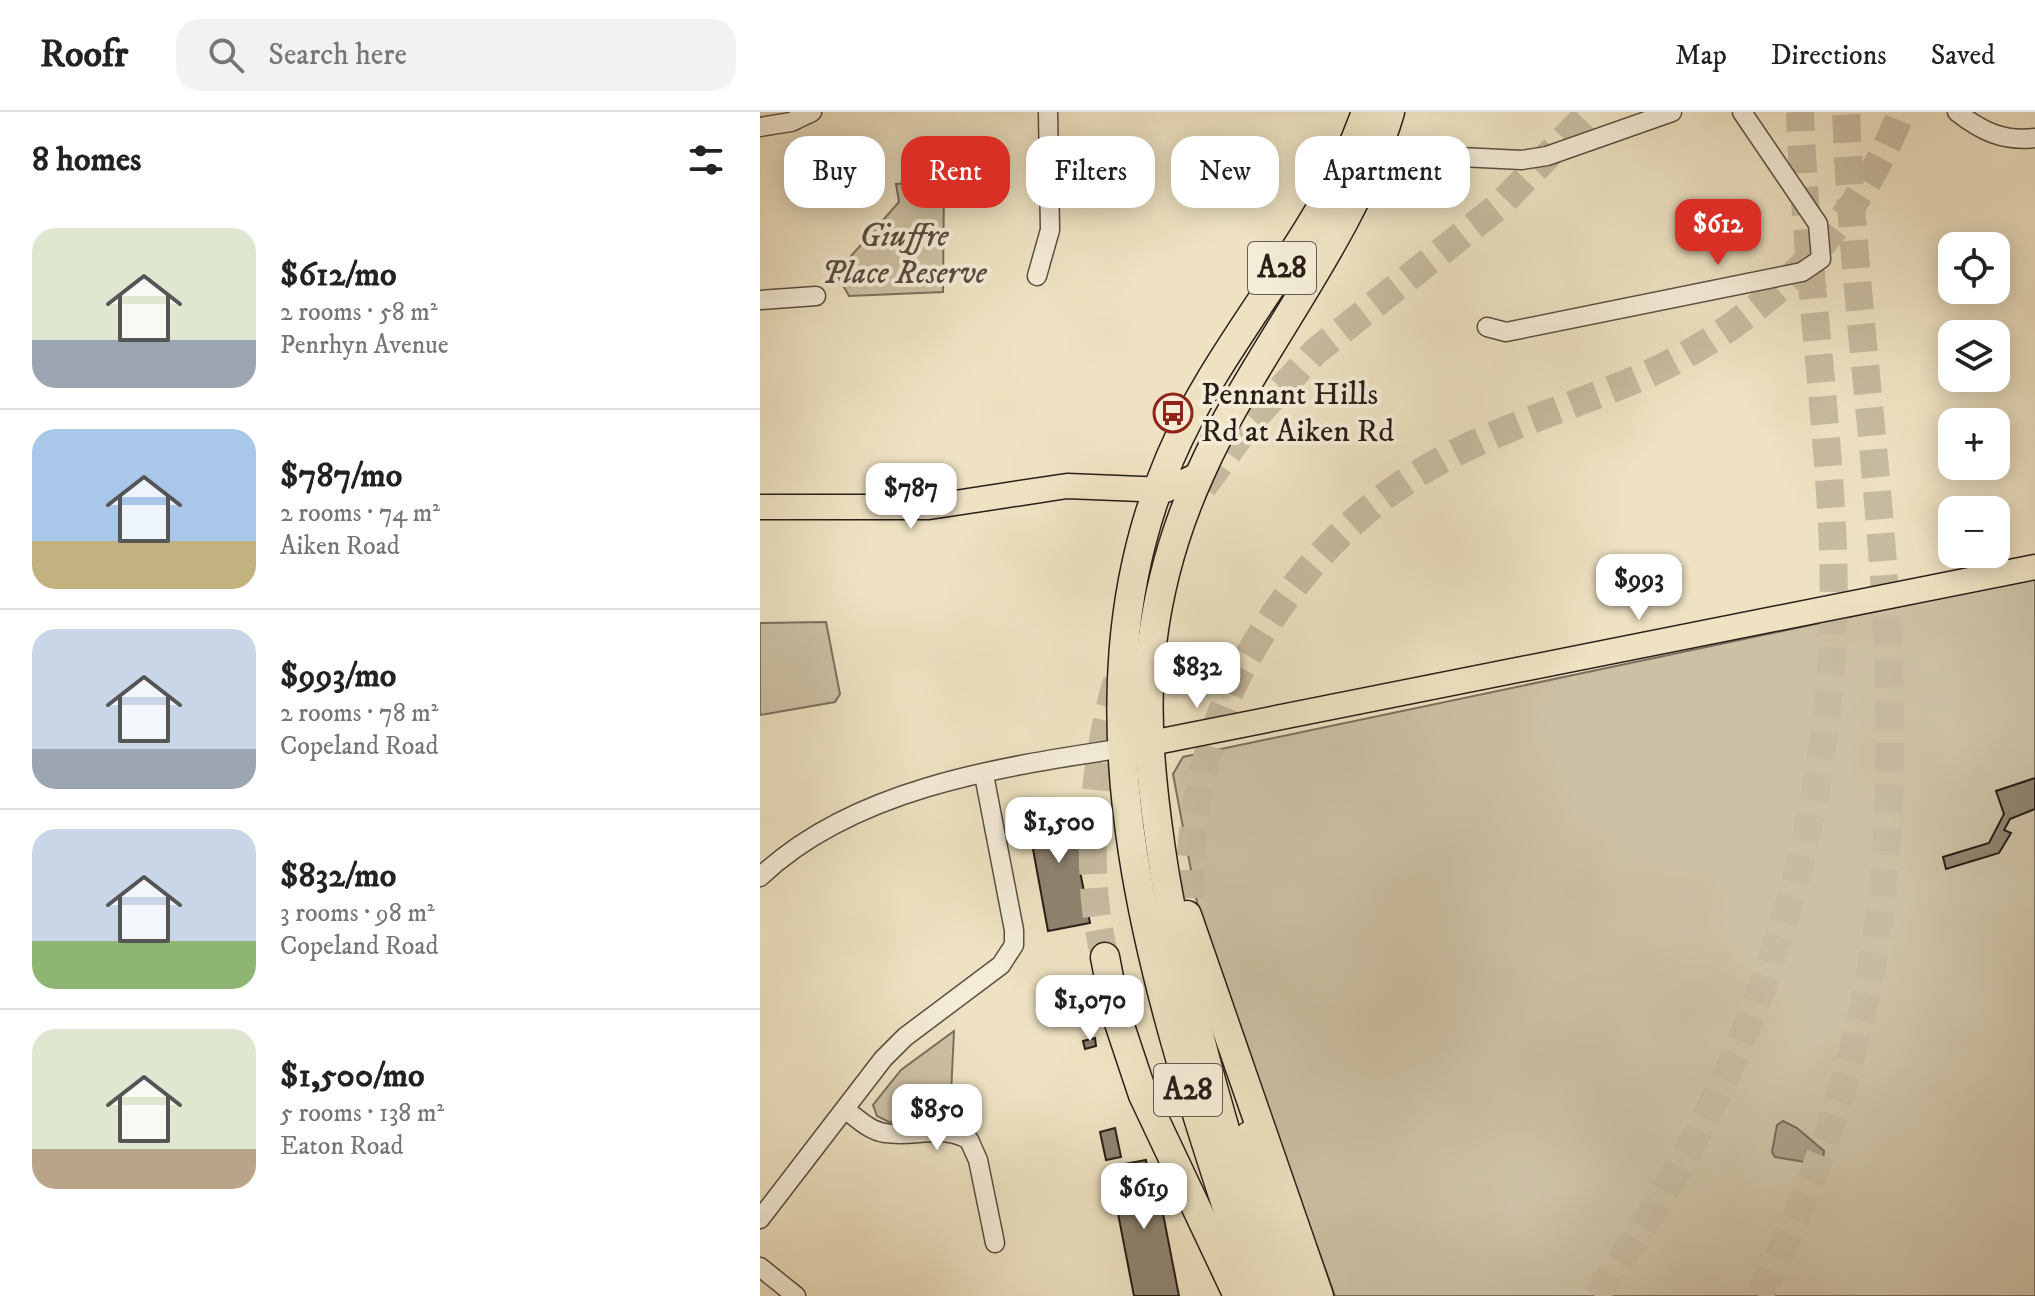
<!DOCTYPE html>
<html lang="en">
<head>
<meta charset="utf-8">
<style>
	:root { --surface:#fff; --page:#f2f2f2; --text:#222; --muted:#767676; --line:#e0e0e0; --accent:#d93025 }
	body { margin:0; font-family:"IM FELL DW Pica",serif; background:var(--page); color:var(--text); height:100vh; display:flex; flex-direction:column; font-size:30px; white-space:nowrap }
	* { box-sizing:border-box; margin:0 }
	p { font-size:26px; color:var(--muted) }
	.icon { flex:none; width:44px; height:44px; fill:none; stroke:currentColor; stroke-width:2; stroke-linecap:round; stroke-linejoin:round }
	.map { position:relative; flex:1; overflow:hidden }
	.drawer { display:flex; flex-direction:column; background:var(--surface); width:760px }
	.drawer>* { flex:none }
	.top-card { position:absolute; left:24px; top:24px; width:760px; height:72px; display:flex; gap:16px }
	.controls { position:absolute; left:1178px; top:120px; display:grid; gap:16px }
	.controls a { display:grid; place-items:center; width:72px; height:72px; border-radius:16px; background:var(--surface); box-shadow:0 4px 20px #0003; font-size:40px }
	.price { position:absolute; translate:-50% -68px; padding:0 18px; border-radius:16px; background:#fff; color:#222; font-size:26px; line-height:52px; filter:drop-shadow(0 2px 4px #0008) }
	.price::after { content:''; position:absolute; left:50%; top:48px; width:24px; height:18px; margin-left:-12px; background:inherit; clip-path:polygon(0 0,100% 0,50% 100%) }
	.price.on { background:var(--accent); color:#fff }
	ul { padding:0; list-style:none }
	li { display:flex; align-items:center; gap:24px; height:200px; padding:0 32px }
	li+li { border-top:2px solid var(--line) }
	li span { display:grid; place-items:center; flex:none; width:224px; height:160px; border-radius:24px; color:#555 }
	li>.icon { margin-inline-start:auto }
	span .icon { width:96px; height:96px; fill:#fffc; stroke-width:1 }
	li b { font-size:34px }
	h2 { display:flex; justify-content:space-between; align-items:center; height:96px; padding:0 32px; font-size:34px }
	.chip { padding:0 28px; border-radius:24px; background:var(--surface); box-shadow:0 4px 20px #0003; font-size:28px; line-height:72px }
	.chip.on { background:var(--accent); color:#fff }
	header { display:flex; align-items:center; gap:48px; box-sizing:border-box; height:112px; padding:0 40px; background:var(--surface); border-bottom:2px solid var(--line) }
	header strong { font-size:38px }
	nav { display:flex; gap:44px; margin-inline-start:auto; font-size:28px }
	.search { width:560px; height:72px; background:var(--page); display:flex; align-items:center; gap:20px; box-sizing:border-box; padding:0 28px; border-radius:24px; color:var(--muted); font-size:30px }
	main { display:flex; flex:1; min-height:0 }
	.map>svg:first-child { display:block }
</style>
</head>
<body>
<header>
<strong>Roofr</strong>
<div class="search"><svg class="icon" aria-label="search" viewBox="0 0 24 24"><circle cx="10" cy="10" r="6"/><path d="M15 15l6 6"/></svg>Search here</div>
<nav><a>Map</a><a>Directions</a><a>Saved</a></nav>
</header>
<main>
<section class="drawer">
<h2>8 homes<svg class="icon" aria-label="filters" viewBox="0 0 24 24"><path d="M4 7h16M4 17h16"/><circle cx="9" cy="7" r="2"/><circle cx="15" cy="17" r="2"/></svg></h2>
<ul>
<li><span style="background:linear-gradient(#dfe7d0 70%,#9aa5b1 0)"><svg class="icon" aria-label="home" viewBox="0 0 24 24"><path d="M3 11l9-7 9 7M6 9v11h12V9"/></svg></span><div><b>$612/mo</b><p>2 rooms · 58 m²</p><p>Penrhyn Avenue</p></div></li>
<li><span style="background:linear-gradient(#a9c7e8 70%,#c2b280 0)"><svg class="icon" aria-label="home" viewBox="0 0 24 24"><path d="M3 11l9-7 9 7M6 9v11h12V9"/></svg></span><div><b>$787/mo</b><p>2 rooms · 74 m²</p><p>Aiken Road</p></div></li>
<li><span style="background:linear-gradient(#c9d6e8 75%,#9aa5b1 0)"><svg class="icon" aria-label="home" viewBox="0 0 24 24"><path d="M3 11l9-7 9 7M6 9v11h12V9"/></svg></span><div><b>$993/mo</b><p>2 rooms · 78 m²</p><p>Copeland Road</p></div></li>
<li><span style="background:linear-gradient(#c9d6e8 70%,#8fb573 0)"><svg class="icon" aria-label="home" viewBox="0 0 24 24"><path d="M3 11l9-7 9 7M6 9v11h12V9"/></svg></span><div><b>$832/mo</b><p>3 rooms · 98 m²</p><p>Copeland Road</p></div></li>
<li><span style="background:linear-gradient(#dfe7d0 75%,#b9a48a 0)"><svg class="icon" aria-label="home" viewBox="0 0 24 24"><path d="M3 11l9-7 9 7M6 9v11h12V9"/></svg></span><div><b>$1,500/mo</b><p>5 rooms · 138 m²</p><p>Eaton Road</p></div></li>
</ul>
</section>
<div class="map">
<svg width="1275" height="1184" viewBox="0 0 1275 1184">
	<rect width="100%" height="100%" fill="#eee2c2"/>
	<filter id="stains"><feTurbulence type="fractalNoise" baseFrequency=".0025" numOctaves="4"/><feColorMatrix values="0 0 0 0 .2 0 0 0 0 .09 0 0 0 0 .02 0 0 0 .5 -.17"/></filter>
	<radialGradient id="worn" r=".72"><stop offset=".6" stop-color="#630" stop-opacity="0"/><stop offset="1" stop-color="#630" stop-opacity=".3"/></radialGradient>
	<g fill="#cdc1a5" stroke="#7b705e" stroke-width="2">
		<polygon points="184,68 183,180 89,184 76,161 139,90 136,72"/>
		<polygon points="1275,466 1275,1184 575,1184 442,817 413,662 423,645"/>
		<polygon points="66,510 80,582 75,590 0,603 0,511"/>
		<polygon points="194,919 190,1004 129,1010 117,1004 113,993 141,958"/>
	</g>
	<polygon fill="#ab9f88" stroke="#776b5b" stroke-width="2" points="1023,1009 1037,1016 1064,1039 1063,1047 1045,1050 1015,1045 1012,1040 1017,1013"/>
	<g fill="#8f8470" stroke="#291e18" stroke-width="2">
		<polygon points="1275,666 1275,697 1250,707 1244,718 1251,721 1239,741 1186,757 1183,745 1229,731 1244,702 1236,679"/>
		<polygon points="313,690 318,716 326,714 327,720 319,721 326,758 320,759 330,811 288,819 266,699"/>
		<polygon points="335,926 336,934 325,937 323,929"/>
		<polygon points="355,1016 361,1045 346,1048 340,1020"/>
		<polygon points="386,1048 391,1078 398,1076 419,1184 374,1184 349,1055"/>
	</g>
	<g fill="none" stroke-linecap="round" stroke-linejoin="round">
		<g stroke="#c7bba0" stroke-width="28" stroke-dasharray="28 14" stroke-linecap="butt">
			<polyline points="443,375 492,308 556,239 740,93 830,0"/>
			<path d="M433,828C423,731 439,633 486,548C526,477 577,415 645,370C719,320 807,298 888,262C1000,211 1098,117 1141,0"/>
			<path d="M345,845C323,766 333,648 357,569"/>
			<path d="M835,1184C999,964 1087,690 1072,415C1065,277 1045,139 1040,0"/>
			<path d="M999,1184C1069,1047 1116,892 1126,738C1144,492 1095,246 1086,0"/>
		</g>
		<defs>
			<g id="minor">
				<path d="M1197,0C1221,19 1244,30 1275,26"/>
				<polyline points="0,15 31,10 52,0"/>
				<polyline points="617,41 762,48 787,44 912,0"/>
				<polyline points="277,164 290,118 288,0"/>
				<polyline points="0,188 56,184"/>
				<polyline points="727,215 746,220 1042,160 1061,147 1058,112 982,0"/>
				<path d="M0,765C94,676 240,655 364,636"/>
				<path d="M86,998C98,1007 110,1019 125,1021C154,1026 182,1012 209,1028L218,1048L235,1131"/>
				<polyline points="0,1107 123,947 145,925 241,853 254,833 254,818 224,663"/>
				<polyline points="0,1155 36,1184"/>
			</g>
			<g id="major">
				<polyline points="0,395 169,395 307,374 406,378 440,362"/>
				<polyline points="371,635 1275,455"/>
			</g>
			<g id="highway">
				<polyline points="427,803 559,1184"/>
				<polyline points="345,845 356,902 383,983 478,1184"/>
				<polyline points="489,1024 538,1184"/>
				<path d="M496,1184C411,923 294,617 410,346C462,224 562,126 606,0"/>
				<path d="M518,1184C471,1046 430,908 405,764C393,688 383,608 392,532C399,474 416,415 440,362C495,238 591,131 630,0"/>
			</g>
		</defs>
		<use href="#minor" stroke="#5a4f42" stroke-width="21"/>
		<use href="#major" stroke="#291e18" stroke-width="27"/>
		<use href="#highway" stroke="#291e18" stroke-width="31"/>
		<use href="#minor" stroke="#f4ecd7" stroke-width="18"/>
		<use href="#major" stroke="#eee2c2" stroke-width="24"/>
		<use href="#highway" stroke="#eee2c2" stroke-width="28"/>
	</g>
	<defs>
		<symbol id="bus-ring" viewBox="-11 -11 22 22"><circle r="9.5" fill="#f4ecd7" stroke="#8f2418" stroke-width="1.5"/><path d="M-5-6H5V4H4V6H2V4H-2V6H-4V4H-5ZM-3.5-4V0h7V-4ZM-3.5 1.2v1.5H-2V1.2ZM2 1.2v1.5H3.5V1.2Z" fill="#8f2418"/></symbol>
	</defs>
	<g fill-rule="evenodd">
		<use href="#bus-ring" x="391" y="279" width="44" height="44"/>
	</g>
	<g text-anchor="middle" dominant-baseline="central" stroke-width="8" stroke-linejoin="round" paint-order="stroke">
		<g fill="#f4ecd7" stroke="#665c51" stroke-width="2">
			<rect x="488" y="130" width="68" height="52" rx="6"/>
			<rect x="394" y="952" width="68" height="52" rx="6"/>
		</g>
		<g font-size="30" font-weight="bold" fill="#291e18">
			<text x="522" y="156">A28</text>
			<text x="428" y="978">A28</text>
		</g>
		<g font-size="32" font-style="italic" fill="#5a4f42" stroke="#f4ecd7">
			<text x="144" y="125">Giuffre<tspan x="144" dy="37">Place Reserve</tspan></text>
		</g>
		<g font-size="32" fill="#291e18" stroke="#f4ecd7" text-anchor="start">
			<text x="441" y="283">Pennant Hills<tspan x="441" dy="37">Rd at Aiken Rd</tspan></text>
		</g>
	</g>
	<rect width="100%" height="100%" filter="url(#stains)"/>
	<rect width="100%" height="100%" fill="url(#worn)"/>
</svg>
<div class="controls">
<a><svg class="icon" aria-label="locate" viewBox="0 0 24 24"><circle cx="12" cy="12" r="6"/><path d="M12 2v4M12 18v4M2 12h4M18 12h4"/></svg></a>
<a><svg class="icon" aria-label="layers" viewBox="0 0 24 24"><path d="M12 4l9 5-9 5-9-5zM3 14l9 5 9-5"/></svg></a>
<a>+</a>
<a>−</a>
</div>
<b class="price on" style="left:958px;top:155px">$612</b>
<b class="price" style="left:151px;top:419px">$787</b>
<b class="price" style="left:879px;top:510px">$993</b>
<b class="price" style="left:437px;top:598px">$832</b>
<b class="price" style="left:299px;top:753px">$1,500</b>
<b class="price" style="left:330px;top:931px">$1,070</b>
<b class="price" style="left:177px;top:1040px">$850</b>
<b class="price" style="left:384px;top:1119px">$619</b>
<div class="top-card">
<a class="chip">Buy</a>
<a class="chip on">Rent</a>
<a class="chip">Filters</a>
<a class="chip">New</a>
<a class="chip">Apartment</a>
</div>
</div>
</main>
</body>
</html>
